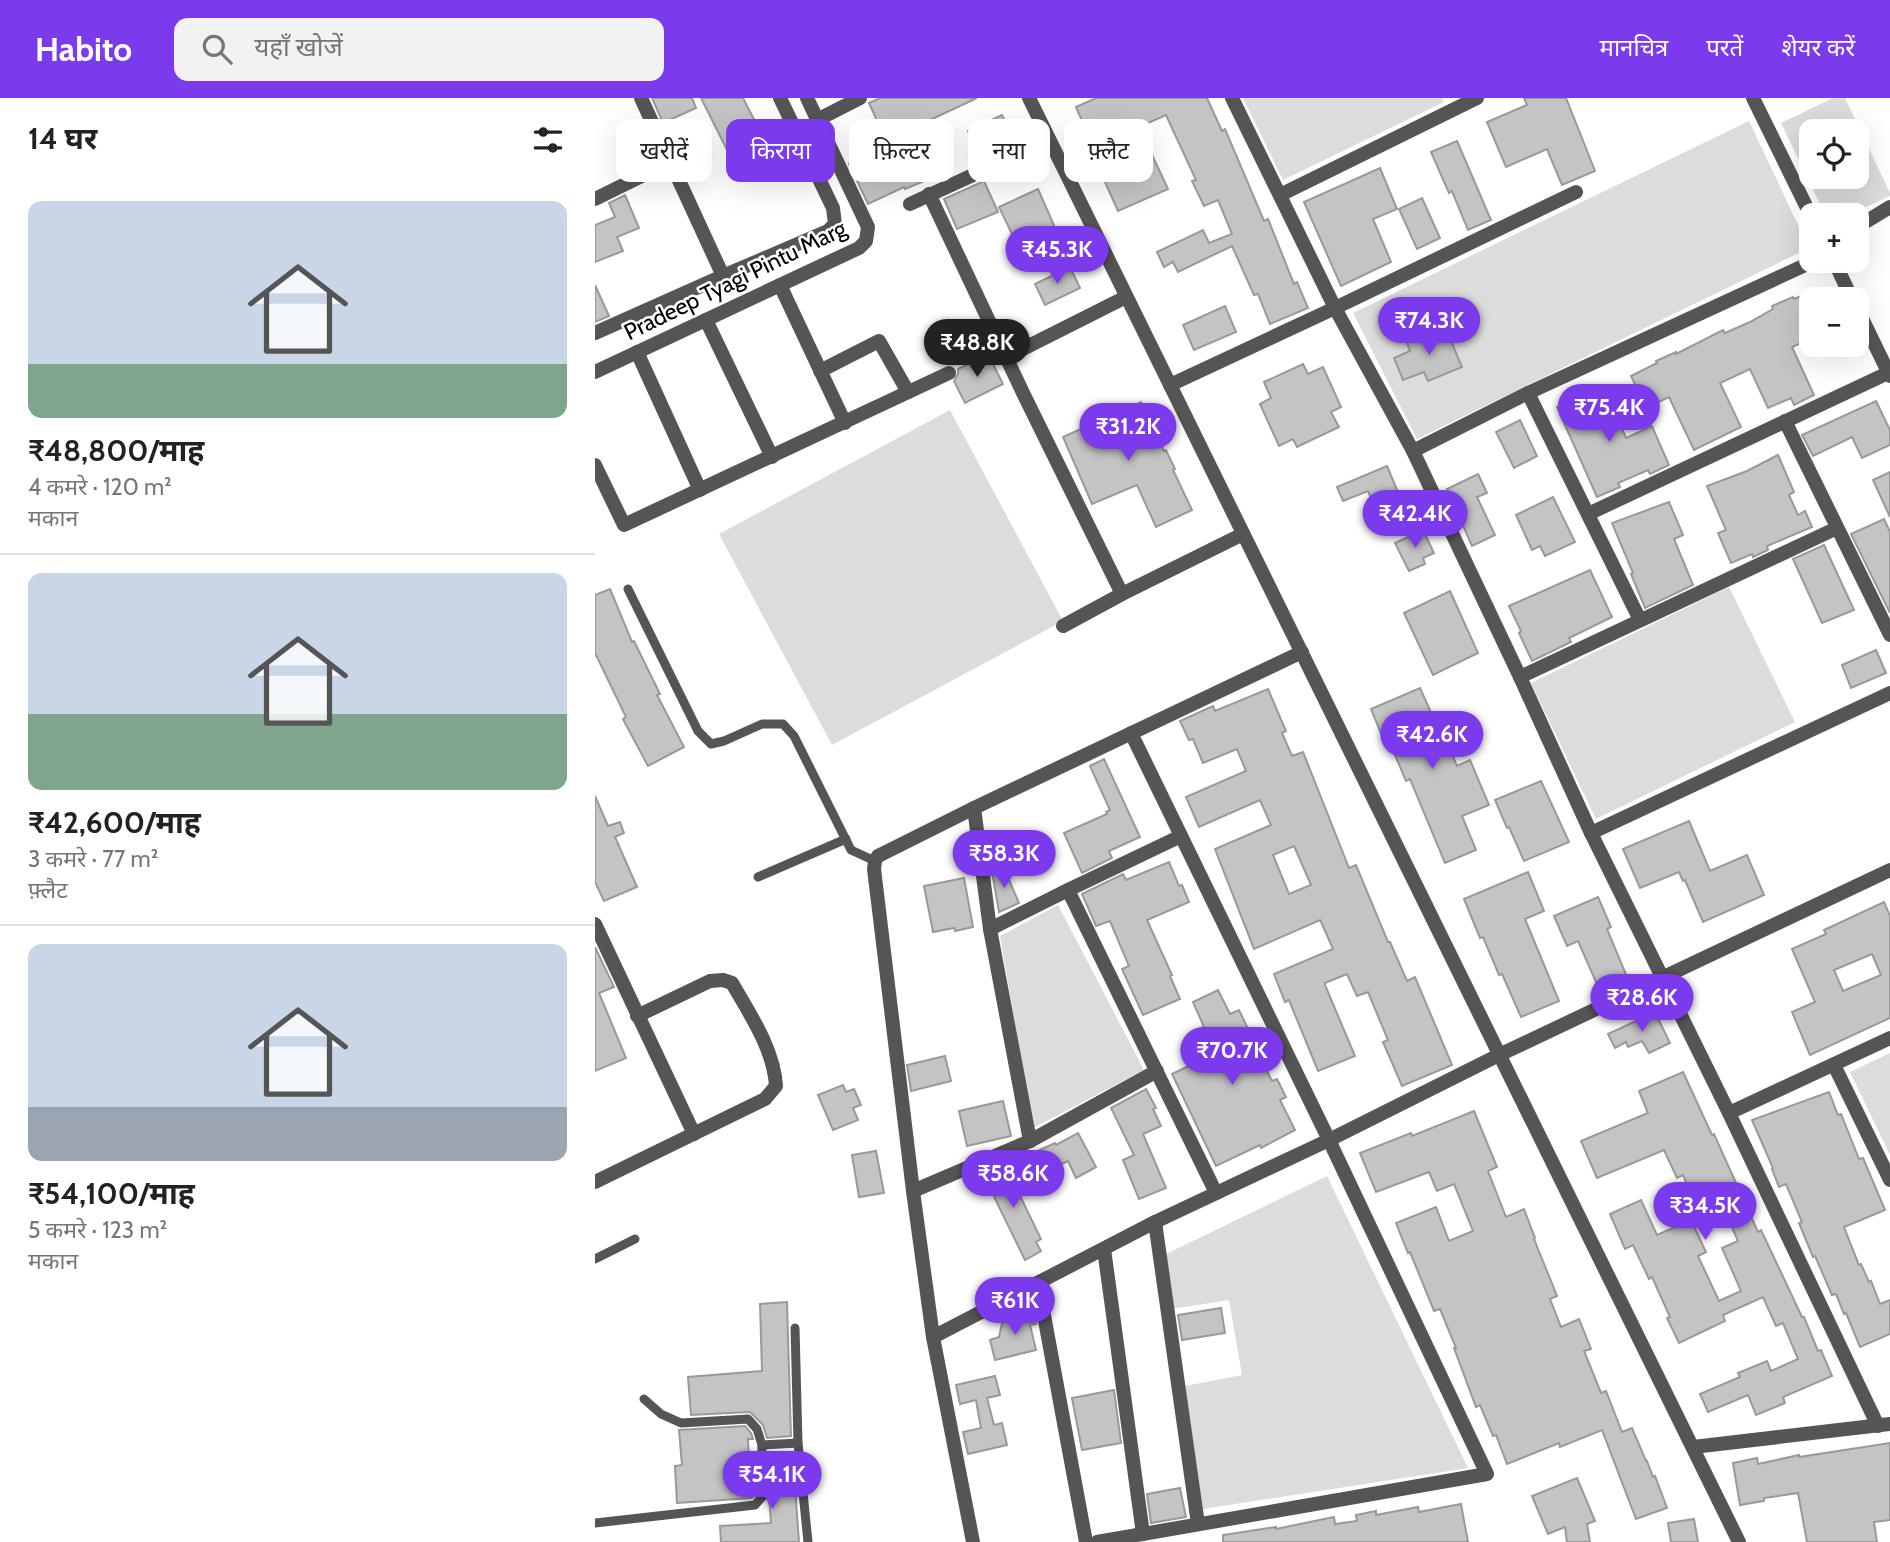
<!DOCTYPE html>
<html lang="hi">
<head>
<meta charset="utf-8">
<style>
	:root { --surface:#fff; --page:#f2f2f2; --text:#222; --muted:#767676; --line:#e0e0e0; --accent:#7c3aed }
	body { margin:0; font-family:Cabin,"Noto Sans Devanagari",sans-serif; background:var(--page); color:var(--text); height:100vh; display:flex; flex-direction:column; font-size:26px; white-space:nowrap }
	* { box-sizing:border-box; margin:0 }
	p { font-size:23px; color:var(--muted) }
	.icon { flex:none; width:38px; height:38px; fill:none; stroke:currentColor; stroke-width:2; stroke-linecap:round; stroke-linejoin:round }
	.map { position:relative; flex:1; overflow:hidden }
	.drawer { display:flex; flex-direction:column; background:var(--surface); width:595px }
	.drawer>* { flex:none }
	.hud { position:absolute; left:21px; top:21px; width:665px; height:63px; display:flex; gap:14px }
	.buttons { position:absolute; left:1204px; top:21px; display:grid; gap:14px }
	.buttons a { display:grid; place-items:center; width:70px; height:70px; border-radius:14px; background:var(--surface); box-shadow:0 7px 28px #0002; font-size:35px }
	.price { position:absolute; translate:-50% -60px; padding:0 16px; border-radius:24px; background:var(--accent); color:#fff; font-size:23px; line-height:46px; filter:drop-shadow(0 2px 4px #0008) }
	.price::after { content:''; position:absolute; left:50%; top:42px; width:21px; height:16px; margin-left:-10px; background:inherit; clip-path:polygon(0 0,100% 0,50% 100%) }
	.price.current { background:#222; color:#fff }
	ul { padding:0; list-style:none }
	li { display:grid; align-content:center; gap:14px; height:371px; padding:0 28px }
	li+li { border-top:2px solid var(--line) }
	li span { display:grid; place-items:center; height:217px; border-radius:14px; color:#555 }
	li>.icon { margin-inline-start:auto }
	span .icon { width:126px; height:126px; fill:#fffc; stroke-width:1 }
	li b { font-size:30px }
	h2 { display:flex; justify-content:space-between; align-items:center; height:84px; padding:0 28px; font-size:30px }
	.pill { padding:0 24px; border-radius:14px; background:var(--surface); box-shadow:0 7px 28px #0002; font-size:24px; line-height:63px }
	.pill.current { background:var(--accent); color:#fff }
	header { display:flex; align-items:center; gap:42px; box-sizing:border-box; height:98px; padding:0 35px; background:var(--accent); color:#fff }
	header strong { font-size:33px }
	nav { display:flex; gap:38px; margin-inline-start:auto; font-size:24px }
	.search { width:490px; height:63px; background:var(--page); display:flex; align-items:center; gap:18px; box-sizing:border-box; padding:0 24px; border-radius:14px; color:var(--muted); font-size:26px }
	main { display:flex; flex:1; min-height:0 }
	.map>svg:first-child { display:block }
</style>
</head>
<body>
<header>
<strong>Habito</strong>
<div class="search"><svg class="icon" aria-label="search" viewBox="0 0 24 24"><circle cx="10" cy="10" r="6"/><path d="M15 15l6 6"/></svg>यहाँ खोजें</div>
<nav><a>मानचित्र</a><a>परतें</a><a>शेयर करें</a></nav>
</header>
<main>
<section class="drawer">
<h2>14 घर<svg class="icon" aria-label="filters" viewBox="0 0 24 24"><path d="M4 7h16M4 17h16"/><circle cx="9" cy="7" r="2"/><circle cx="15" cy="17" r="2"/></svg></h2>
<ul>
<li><span style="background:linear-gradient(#c9d6e8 75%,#7fa58c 0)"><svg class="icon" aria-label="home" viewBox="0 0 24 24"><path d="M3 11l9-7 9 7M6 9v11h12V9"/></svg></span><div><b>₹48,800/माह</b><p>4 कमरे · 120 m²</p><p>मकान</p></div></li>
<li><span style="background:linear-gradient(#c9d6e8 65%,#7fa58c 0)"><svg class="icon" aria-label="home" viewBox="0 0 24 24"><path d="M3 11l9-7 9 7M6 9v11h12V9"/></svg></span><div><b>₹42,600/माह</b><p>3 कमरे · 77 m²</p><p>फ़्लैट</p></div></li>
<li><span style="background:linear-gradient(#c9d6e8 75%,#9aa5b1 0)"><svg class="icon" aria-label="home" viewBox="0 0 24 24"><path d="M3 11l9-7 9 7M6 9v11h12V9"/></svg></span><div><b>₹54,100/माह</b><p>5 कमरे · 123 m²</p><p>मकान</p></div></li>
</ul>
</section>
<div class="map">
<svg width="1295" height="1444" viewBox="0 0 1295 1444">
	<rect width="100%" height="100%" fill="#fff"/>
	<g fill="#dcdcdc" fill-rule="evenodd">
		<polygon points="648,0 847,0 849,4 688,82"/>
		<path d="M1238,0H1250L1295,95V98L1254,117H1230L1186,25ZM1216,33H1262V79H1216Z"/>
		<polygon points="1154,23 1214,150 822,341 758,215"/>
		<polygon points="355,312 468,523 237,647 124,436"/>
		<polygon points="1134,489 1200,624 1001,721 936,585"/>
		<polygon points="463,807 549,972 438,1030 405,838"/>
		<polygon points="1295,955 1295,1057 1255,974"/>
		<polygon points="732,1078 873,1370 608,1411 590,1288 647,1277 634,1202 577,1211 571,1156"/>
	</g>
	<g fill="#c4c4c4" stroke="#999" stroke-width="2" fill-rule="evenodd">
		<polygon points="57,0 97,0 101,10 68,25"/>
		<polygon points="106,0 148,0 166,35 132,52"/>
		<polygon points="285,0 382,0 337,21 340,28 308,44 327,84 310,91 309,89 273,106 254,66 293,47 274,5"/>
		<polygon points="501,0 612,0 627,33 630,31 669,123 673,121 699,186 702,184 713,210 675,226 663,196 659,197 637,148 583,174 578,164 569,169 562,154 608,132 614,145 637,136 623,102 609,108 597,83 601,82 571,17 544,29 573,91 523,113 496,53 500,52 481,9"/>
		<polygon points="929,0 971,0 1000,73 967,87 952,51 911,69 892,24 932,7"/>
		<polygon points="407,17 412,28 416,26 422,38 384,55 373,33"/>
		<polygon points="862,43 896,122 873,132 857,93 854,95 836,54"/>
		<polygon points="785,70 802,111 778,121 796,164 746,188 709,104"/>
		<polygon points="389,83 403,114 362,131 349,101"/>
		<polygon points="443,91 468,148 431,165 404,109"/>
		<polygon points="30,97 44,130 22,139 28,153 0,164 0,127 20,119 14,105"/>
		<polygon points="827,100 845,140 822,151 804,111"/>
		<polygon points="475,169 485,190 450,207 440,186"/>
		<polygon points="0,187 14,218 0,224"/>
		<polygon points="1216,194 1216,226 1211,229 1216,241 1197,249 1219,297 1199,307 1196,300 1173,310 1155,271 1125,285 1146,329 1099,352 1074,299 1051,310 1036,278 1062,265 1061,263 1081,254 1081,256 1128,232 1130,235 1155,224 1178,211 1177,208 1198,199 1199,201"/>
		<polygon points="630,208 641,234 599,252 588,227"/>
		<polygon points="850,229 867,269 833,283 829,274 808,282 799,260 815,253 812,245"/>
		<polygon points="393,256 408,286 370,305 359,283 363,276 363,271"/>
		<polygon points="708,266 713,276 728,269 746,309 736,314 744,329 702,349 698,341 684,348 665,306 676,300 669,284"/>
		<polygon points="1011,293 1031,340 1057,328 1074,367 1055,376 1053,372 1023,385 1025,389 1002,399 962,309 986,299 987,303"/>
		<polygon points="1281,303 1295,332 1295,347 1267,360 1257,339 1218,358 1207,337"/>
		<polygon points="546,304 569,353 571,352 580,371 578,372 597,412 561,429 542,387 497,406 468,339"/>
		<polygon points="925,322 942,358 919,370 901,334"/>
		<polygon points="1183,357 1199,394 1194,397 1203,417 1210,413 1217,429 1172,448 1173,452 1158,459 1157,456 1136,465 1123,435 1131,432 1112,388 1152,373"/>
		<polygon points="792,368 805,399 780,410 773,393 748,403 742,389"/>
		<polygon points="1295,374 1295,419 1278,382"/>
		<polygon points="883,376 892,395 882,399 900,437 877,448 852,391"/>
		<polygon points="958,399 980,444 950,458 945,448 937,452 921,417"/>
		<polygon points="1074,404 1088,437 1079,441 1098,487 1050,510 1036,476 1038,475 1017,425"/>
		<polygon points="1289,421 1295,434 1295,515 1256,436"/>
		<polygon points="828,432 839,455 828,460 830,466 814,473 800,445"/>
		<polygon points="1229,447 1259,512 1227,525 1198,461"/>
		<polygon points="995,472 1017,519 974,540 976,544 937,563 924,535 926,533 914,508"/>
		<polygon points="15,491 37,544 39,543 65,596 62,597 89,649 53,668 28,621 31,619 0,555 0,497"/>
		<polygon points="855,493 883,555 838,577 809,515"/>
		<polygon points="1281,552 1291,575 1256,590 1247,567"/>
		<polygon points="825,590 842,628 845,627 862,668 875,662 894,707 867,718 881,752 850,765 815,681 811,683 794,643 790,645 776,611"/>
		<path d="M673,591L691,633L687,635L697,658L708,654L754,770L761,767L793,844H795L812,883L820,879L857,967L807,988L788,944L793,942L773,894L762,898L752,876L730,885V887L760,958L723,973L694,902L690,904L679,876L738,851L727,826L725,822L659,851L620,751L676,727L665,702L604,729L591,699L651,673L642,651L608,665L598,641L594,642L585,623L618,608L620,613ZM699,748L716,787L694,796L678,757Z"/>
		<polygon points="509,661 545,739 514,753 517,760 487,775 469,735 512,716 511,714 515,712 495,668"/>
		<polygon points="946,683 974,744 929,763 914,729 912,730 900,702"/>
		<polygon points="0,698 13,728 25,724 29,735 20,739 42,789 9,803 0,784"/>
		<polygon points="1094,723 1115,773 1152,757 1169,797 1108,824 1090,782 1088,783 1084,774 1045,790 1028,751"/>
		<polygon points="574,764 584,788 587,787 594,804 552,822 577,877 575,878 585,901 548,917 527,871 534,868 515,823 501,828 487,796 528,776 531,782"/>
		<polygon points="408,768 424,805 404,814 397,773"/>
		<polygon points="933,774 949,813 930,821 964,903 926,919 907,876 904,877 888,839 885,840 869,801"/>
		<polygon points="369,780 378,829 360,833 359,830 338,834 329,788"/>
		<polygon points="1003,799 1016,829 1012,831 1032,879 1004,891 983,843 972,848 959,818"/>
		<path d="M1289,804L1295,818V920L1215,957L1197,914L1220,904L1197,851L1231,836L1229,832ZM1277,856L1286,877L1248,893L1239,872Z"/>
		<polygon points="0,849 19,889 4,895 31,960 0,973"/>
		<polygon points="623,892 635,916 644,912 655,935 657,934 668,957 664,958 677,983 682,981 691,999 685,1002 700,1032 666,1050 665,1047 621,1068 577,976 618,956 606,930 609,929 598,904"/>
		<polygon points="1060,914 1075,945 1054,955 1047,943 1033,949 1031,944 1020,950 1013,936"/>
		<polygon points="350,958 356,983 316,993 312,967"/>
		<polygon points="1088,974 1117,1037 1119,1036 1163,1134 1166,1132 1207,1219 1209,1219 1223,1253 1226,1252 1237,1278 1188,1299 1190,1305 1161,1317 1153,1297 1113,1314 1105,1296 1145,1279 1143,1275 1172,1263 1176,1273 1203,1261 1188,1225 1181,1228 1168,1199 1128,1217 1130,1223 1084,1245 1072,1220 1075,1219 1057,1179 1054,1181 1038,1147 1030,1151 1015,1116 1046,1102 1062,1137 1096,1122 1111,1154 1103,1158 1124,1203 1146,1193 1127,1150 1143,1143 1126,1104 1099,1117 1093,1102 1098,1100 1088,1077 1082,1080 1069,1052 1002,1080 986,1043 1053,1015 1044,993"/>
		<polygon points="248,987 251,994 259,991 266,1007 258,1010 263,1022 238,1032 223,997"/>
		<polygon points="551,991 561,1010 558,1011 566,1028 548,1036 571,1090 544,1101 528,1062 539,1057 516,1010"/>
		<polygon points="1234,994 1243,1017 1246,1016 1264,1061 1268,1060 1290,1112 1249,1129 1264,1167 1266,1166 1274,1184 1276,1183 1285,1206 1295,1202 1295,1236 1265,1249 1251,1215 1249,1216 1241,1196 1237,1197 1220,1158 1218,1159 1204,1125 1207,1124 1191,1086 1184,1089 1177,1071 1178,1070 1157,1022"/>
		<polygon points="408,1003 416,1038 372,1048 364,1013"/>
		<polygon points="879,1013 902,1069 893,1073 911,1119 929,1111 940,1140 939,1141 962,1198 955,1201 966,1229 984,1221 996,1251 989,1253 1006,1295 1011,1293 1027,1334 1037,1330 1051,1363 1052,1363 1058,1379 1060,1378 1072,1410 1041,1421 1007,1332 965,1349 964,1345 912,1366 901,1337 898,1338 885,1307 881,1309 859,1250 861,1250 845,1211 839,1213 815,1154 813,1155 801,1125 841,1109 854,1143 878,1133 859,1086 842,1093 834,1074 781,1094 765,1055 816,1035 817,1038"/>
		<polygon points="483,1035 501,1069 481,1080 473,1063 448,1075 438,1055 460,1045 461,1047"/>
		<polygon points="281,1053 289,1095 264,1099 257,1057"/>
		<polygon points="409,1065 446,1141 441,1144 446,1153 430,1162 387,1074"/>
		<polygon points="192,1204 196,1338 172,1340 168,1327 155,1314 96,1317 93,1279 167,1273 165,1206"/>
		<polygon points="626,1210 630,1235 587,1242 583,1217"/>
		<polygon points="437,1213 441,1226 435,1227 441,1252 400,1262 395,1242 404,1239 408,1221"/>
		<polygon points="400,1278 405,1297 392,1300 399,1327 407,1325 412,1347 373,1356 368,1334 386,1330 381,1302 365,1306 361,1287"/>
		<polygon points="519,1292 526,1345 487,1352 477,1300"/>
		<polygon points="150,1328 156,1335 158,1341 153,1341 154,1364 160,1363 160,1396 157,1400 82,1405 80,1368 87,1367 84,1332"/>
		<polygon points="1295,1345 1295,1422 1279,1424 1282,1444 1212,1444 1203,1395 1169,1400 1169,1403 1145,1407 1138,1365 1162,1360 1163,1366 1204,1357 1204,1359"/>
		<polygon points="198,1361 204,1444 126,1444 125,1428 176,1425 174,1399 174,1363"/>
		<polygon points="982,1380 1000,1423 992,1426 995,1444 972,1444 970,1429 953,1436 937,1398"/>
		<polygon points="585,1390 591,1419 556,1425 552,1396"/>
		<polygon points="866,1406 873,1444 628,1444 628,1437 681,1429 681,1431 739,1419 740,1426 762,1423 761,1417 781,1413 781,1417 823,1409 824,1414"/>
		<polygon points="1099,1421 1103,1444 1076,1444 1073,1425"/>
	</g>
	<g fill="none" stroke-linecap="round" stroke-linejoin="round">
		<g stroke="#555" stroke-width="9">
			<polyline points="33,491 103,633 116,646 129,643 167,626 188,626 199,638 256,752 280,763"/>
			<polyline points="163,779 251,741"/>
			<polyline points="0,1161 40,1141"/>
			<polyline points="200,1230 203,1345 213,1444"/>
			<polyline points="49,1301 66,1316 86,1325 153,1321 162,1331 167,1347 203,1345"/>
			<polyline points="0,1425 160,1407 167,1399 167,1347"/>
		</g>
		<g stroke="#555" stroke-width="14">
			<polyline points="46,0 128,178"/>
			<polyline points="637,0 740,210 818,353 925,579 996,735 1134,1015 1283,1328"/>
			<polyline points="1158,0 1216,118"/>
			<polyline points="222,22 265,0"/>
			<polyline points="334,96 429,297 527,496 648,436"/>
			<polyline points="685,97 882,0"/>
			<polyline points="0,101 75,64"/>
			<polyline points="315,106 454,42"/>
			<polyline points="1262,129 1295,109"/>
			<polyline points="1239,163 1257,201"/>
			<polyline points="185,187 250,325"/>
			<polyline points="1262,210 1295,278"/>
			<polyline points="111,222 177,359"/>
			<polyline points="0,235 128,178 233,133 240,126 238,110 185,0"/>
			<polyline points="42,254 105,392"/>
			<polyline points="412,259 531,199"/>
			<polyline points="225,273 284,243 313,294"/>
			<polyline points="0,274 264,150 271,143 273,129 212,0"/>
			<polyline points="575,287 740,210 981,94"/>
			<polyline points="933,295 1045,522"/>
			<polyline points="1190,323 1295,537"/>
			<polyline points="818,353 933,295 1219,163"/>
			<polyline points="0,367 29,427 354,275"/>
			<polyline points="993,416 1295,274"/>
			<polyline points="468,528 527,496"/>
			<polyline points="925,579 1242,430"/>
			<polyline points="996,735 1295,595"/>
			<polyline points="473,792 621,1095"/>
			<polyline points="0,826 99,1036"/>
			<polyline points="395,831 473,792 586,738"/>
			<polyline points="1239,967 1295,1082"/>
			<polyline points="1134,1015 1295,940"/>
			<polyline points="435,1043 562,973"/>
			<path d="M0,1084L170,1001L181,988C179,952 155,916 137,885L128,882L115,883L42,918"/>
			<polyline points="318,1093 435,1043 395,831 379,710"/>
			<polyline points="560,1124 603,1426"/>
			<polyline points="509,1151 548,1436"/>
			<polyline points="443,1185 491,1444"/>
			<polyline points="338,1239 560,1124 734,1042 904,957 1295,772"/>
			<polyline points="1098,1349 1295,1326"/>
			<polyline points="378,1444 338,1239 318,1093 279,771 280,763 283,758 379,710 707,554"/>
			<polyline points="502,1444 892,1376 734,1042 536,635"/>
		</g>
		<polyline stroke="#555" stroke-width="14" points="434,0 1144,1444"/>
	</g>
	<g text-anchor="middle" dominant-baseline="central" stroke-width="5" stroke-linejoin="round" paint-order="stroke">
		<g font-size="23" fill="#000" stroke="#fff">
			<text transform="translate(140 182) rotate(-26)">Pradeep Tyagi Pintu Marg</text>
		</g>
	</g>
</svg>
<div class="buttons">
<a><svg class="icon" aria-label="locate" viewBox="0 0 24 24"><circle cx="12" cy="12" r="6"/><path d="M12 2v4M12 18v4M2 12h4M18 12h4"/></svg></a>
<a>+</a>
<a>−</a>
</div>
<b class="price" style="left:462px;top:188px">₹45.3K</b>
<b class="price" style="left:834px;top:259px">₹74.3K</b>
<b class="price current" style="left:382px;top:281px">₹48.8K</b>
<b class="price" style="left:1014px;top:346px">₹75.4K</b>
<b class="price" style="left:533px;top:365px">₹31.2K</b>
<b class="price" style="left:820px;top:452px">₹42.4K</b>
<b class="price" style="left:837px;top:673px">₹42.6K</b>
<b class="price" style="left:409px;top:792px">₹58.3K</b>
<b class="price" style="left:1047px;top:936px">₹28.6K</b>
<b class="price" style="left:637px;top:989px">₹70.7K</b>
<b class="price" style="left:418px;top:1112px">₹58.6K</b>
<b class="price" style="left:1110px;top:1144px">₹34.5K</b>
<b class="price" style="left:420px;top:1239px">₹61K</b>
<b class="price" style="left:177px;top:1413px">₹54.1K</b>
<div class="hud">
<a class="pill">खरीदें</a>
<a class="pill current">किराया</a>
<a class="pill">फ़िल्टर</a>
<a class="pill">नया</a>
<a class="pill">फ़्लैट</a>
</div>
</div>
</main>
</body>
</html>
